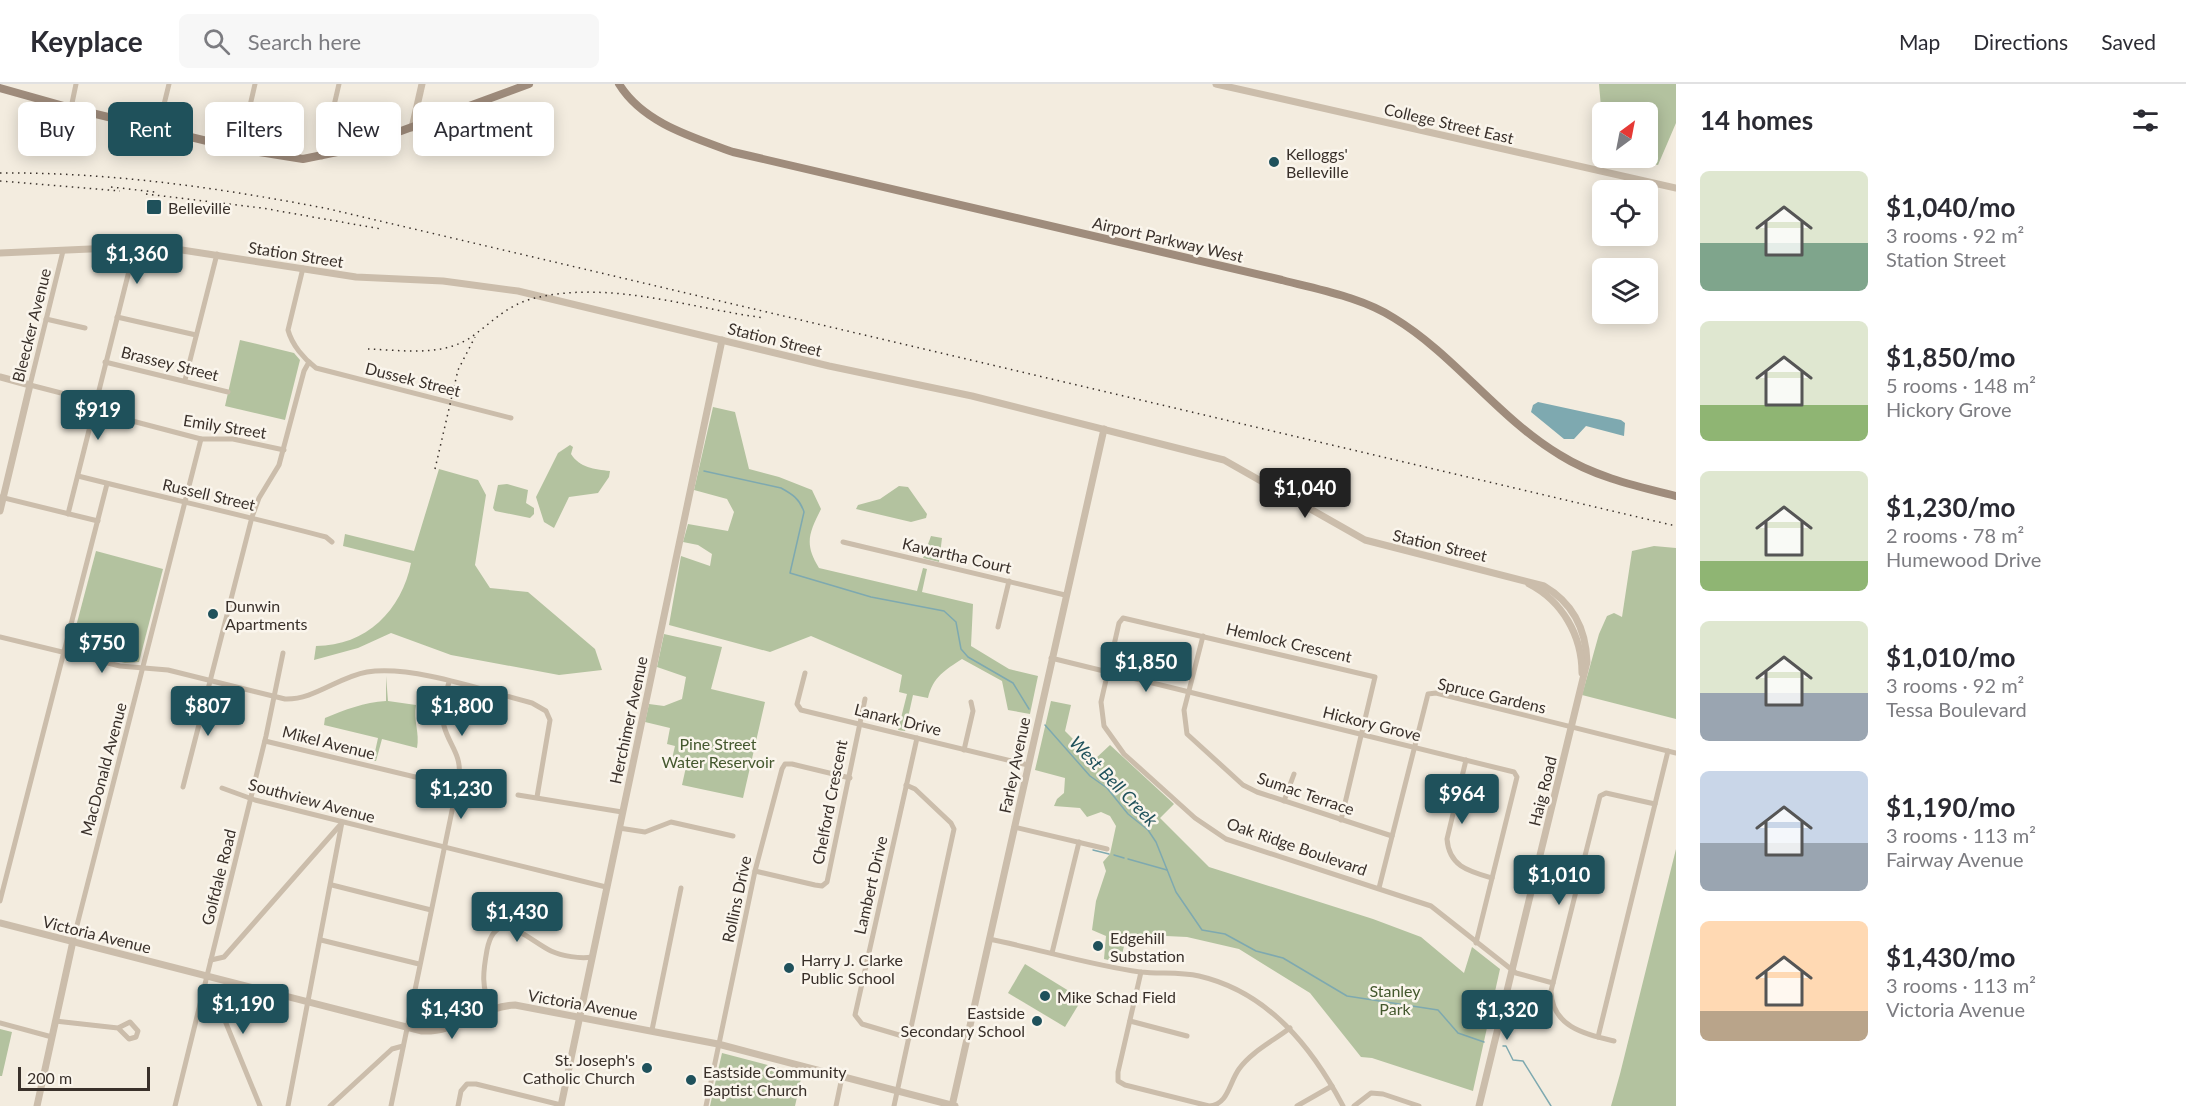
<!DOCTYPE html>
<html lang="en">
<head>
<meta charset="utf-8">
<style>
	:root { --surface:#fff; --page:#f7f7f7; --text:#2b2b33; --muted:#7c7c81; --line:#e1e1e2; --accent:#1f515b }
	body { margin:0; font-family:Lato,sans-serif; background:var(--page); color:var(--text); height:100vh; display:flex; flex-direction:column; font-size:22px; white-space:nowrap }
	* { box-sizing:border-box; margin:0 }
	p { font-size:20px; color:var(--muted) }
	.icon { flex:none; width:33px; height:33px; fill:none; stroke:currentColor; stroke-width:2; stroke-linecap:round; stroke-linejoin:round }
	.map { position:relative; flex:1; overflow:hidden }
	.side { display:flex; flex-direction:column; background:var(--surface); width:510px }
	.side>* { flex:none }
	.hud { position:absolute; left:18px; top:18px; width:570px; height:54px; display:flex; gap:12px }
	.needle { width:39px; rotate:32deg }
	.tools { position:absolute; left:1592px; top:18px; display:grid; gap:12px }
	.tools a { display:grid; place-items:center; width:66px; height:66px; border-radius:9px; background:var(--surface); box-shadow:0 3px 15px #0003; font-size:30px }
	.scale { position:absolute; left:18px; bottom:15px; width:132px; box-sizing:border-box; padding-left:6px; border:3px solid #39302a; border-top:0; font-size:16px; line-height:21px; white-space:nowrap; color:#39302a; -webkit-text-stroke:4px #faf5ec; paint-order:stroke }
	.price { position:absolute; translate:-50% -51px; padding:0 14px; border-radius:6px; background:var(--accent); color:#fff; font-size:20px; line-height:39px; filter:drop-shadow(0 2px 3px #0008) }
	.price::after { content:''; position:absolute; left:50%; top:36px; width:18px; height:14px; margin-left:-9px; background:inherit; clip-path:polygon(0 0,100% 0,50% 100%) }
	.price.active { background:#222; color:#fff }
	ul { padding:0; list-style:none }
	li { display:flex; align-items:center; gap:18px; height:150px; padding:0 24px }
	li span { display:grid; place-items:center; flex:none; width:168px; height:120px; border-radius:9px; color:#555 }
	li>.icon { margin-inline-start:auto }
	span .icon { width:72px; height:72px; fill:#fffc; stroke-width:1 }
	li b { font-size:26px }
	h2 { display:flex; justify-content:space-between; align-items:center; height:72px; padding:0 24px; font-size:26px }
	.tag { padding:0 21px; border-radius:9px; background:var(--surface); box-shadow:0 3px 15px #0003; font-size:21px; line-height:54px }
	.tag.active { background:var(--accent); color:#fff }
	header { display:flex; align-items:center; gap:36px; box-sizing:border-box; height:84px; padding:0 30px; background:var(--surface); border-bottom:2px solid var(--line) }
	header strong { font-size:28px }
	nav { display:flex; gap:33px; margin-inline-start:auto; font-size:21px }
	.search { width:420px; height:54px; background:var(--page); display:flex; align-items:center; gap:15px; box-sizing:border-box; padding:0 21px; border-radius:9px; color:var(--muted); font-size:22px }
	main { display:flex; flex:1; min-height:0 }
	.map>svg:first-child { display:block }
</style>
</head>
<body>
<header>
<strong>Keyplace</strong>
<div class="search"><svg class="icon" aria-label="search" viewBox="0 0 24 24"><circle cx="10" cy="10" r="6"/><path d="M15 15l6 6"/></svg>Search here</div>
<nav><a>Map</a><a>Directions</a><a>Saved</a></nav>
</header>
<main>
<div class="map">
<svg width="1676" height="1022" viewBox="0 0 1676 1022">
	<rect width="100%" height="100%" fill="#f3ecdf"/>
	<g fill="#b3c29f">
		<polygon points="1599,0 1676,0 1676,39 1658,81 1621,74 1647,74 1647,28 1602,28 1602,35"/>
		<polygon points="240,256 294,269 300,276 285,336 225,322"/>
		<path d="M713,323L735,328L749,385L779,393L812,406L821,425C809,449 804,460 819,484L917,507L923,484L927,485L922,508L973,520L971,562L1009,585L1038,592L1030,630L1008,626L1002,597L962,575C945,586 933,593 928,614L913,611L905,647L898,646L907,610L899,608L902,591L811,552L770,568L669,541L681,472L710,482L712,470L698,461L683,458L688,440L728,447L734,428L727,415L694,406Z"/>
		<path d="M570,361L573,363L571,370C580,384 594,385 610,387L609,393L598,409L569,413L554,444L544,438L536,413L558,369Z"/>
		<path d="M439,385L478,396L486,411L475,481L490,504L528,508L595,565L602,586L559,591L451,571L391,549L358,564L314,576L316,562C366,562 402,526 411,479L343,462L345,450L414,467Z"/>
		<polygon points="507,400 528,406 526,419 534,424 534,430 530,434 495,427 493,424 498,401"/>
		<polygon points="899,402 908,403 927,430 926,434 911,438 856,425 858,421 880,415"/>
		<polygon points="931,452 942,454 939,478 923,474"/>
		<polygon points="1654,462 1676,464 1676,635 1582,611 1599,550 1607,532 1614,529 1622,533 1632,467"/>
		<polygon points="96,467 163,485 139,578 125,579 70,565"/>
		<polygon points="664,550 722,563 711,605 765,618 743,714 682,701 686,683 671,679 675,662 667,660 670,644 645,638 649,620 664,622 682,615 686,593 657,583"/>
		<path d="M386,592L388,617L416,621C413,636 420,649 417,664L382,655L376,677H373L378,654L324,641L325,634C345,626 364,618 386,617Z"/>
		<polygon points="1051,617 1071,621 1065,647 1094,676 1110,661 1174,720 1160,734 1209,783 1373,835 1421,853 1464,889 1472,863 1500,885 1473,1007 1372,974 1361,973 1310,909 1239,865 1187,853 1166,852 1125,858 1120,879 1104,875 1106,852 1092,846 1096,817 1106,787 1103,778 1110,770 1116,742 1110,732 1101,728 1087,733 1080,724 1054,722 1057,715 1064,709 1065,694 1035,686"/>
		<polygon points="1676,765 1676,1022 1611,1022 1620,990"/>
		<polygon points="1025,880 1082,915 1065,943 1008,909"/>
		<polygon points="0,945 12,948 2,992 0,992"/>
		<polygon points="722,969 802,990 795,1022 710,1022"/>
	</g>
	<polygon fill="#7ea9b0" points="1538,318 1621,336 1625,339 1624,352 1586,342 1574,355 1564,355 1531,328 1533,321"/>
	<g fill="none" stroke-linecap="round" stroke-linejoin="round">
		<g stroke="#7ea9b0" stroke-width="1.5">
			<path d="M704,387L781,404C792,410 800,415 804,428L790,489L871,513L944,527L956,538L961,565L968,573L1013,599L1029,625"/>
			<polyline points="1045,641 1090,692 1107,704 1128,730 1148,746 1156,758 1176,808 1202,846 1225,850 1256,867 1283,874 1347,912 1438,926 1458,949 1484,958"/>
			<polyline points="1093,766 1109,770"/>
			<polyline points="1114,771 1124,774"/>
			<polyline points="1128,775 1167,786"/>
			<polyline points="1503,962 1506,962 1513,976 1523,977 1551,1022"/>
		</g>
		<g stroke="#cbbdab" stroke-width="5">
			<polyline points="71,24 76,0"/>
			<polyline points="158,45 169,0"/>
			<polyline points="240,65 255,0"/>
			<polyline points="322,73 339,0"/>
			<polyline points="63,167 30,301 96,318"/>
			<path d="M303,184L288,246C292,261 304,275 316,284L511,334"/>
			<polyline points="117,233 196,251"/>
			<polyline points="46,235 85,244"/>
			<polyline points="105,278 228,308"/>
			<polyline points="185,296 217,170"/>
			<polyline points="94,327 201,355 233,355 284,366"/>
			<path d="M78,392C161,413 243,431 326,453L332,458"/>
			<polyline points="0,413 98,437"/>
			<polyline points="68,430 135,163"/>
			<polyline points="843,458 1065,511"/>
			<polyline points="998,543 1009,497"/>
			<polyline points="1203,552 1184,626 1187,650 1243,701 1257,708 1392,752"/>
			<path d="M0,553L120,582L168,586L285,615C314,616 338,593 367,588C414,581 485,607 532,619L546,627L550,636L537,713"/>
			<polyline points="1051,574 1514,688 1517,693 1476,859"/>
			<polyline points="805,589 797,620 801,626 1028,681"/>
			<polyline points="265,657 457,703"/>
			<polyline points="964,666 973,627 971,618"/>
			<path d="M1466,676L1447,755C1449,782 1468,787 1492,794"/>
			<polyline points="183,703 252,433 259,414 279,381 304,287 309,278"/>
			<polyline points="222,704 255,716 606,803"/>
			<polyline points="518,711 622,728"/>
			<polyline points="1284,717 1294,690"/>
			<polyline points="1341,736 1375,593 1123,534 1119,539 1101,618 1104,642 1124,670 1195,734 1226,755 1431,822 1516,889 1553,899"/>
			<polyline points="1014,743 1107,765"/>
			<polyline points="619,744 645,748 671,738 733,752"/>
			<polyline points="755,787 815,801 822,802 827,798 865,615"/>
			<polyline points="332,801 431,826"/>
			<polyline points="1379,804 1428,610 1436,609 1676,669"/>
			<polyline points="0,817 107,400"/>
			<path d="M989,855C1039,865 1089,881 1140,888C1160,890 1180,888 1199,892C1268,908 1312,963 1343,1022"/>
			<polyline points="321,856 419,880"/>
			<polyline points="73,857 201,355"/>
			<polyline points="1052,869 1079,758"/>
			<polyline points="211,876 224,873 341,740"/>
			<path d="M1141,888L1118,988V997L1125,1001L1209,1022C1228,1021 1229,999 1239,985C1251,968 1273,957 1290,944"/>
			<polyline points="203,905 214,910 260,1022"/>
			<path d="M491,924C481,903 483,888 487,866C496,820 528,856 551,867C562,872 580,875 592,873"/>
			<polyline points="55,937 118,944 129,955 136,953 138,947 130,938 118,944"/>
			<polyline points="1130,937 1187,952"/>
			<polyline points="0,939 52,953"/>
			<polyline points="652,946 681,804"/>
			<polyline points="1598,953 1668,667"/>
			<polyline points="909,954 862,940 855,931 917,654"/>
			<path d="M1614,957C1585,950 1552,943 1551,907L1600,712L1606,709L1655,720"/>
			<polyline points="175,1022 266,652 283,569"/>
			<polyline points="288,1022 342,738"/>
			<polyline points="330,1022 392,965 403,962"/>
			<path d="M391,1022L459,693C462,671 449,661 444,642C440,627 445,613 449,598"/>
			<polyline points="458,1022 461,1007 467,1000 476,1000 561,1021"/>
			<polyline points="706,1022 755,787 782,685 785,680 792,680 850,694"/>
			<polyline points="836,1022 842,993"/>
			<polyline points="894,1022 954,745 951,739 915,705 906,701"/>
			<polyline points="1297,1022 1332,1002"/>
			<polyline points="1354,1022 1371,1009 1383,1010 1419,1022"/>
		</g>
		<g stroke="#cbbdab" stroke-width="7">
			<polyline points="1216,0 1676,104"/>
			<polyline points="412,44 422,0"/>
			<path d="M0,169L135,163L169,164L356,193L443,197L518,207L829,282L972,312L1224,376L1365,456L1544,502C1573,519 1586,545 1587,578L1479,1022"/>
			<polyline points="0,293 30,301 0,427"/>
			<path d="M1529,500C1562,517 1582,551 1582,589"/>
			<path d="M0,839L422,947C456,949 482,922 515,921L718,960L955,1022"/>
			<polyline points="37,1022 73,857"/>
			<polyline points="561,1022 722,256"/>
			<polyline points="952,1022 1104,345"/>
		</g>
		<g stroke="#9f8c7c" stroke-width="8">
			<path d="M619,0C643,39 692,53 733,68L1282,196C1319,206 1361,213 1394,234C1455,271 1498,334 1560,371C1595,393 1636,402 1676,412"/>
			<polyline points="0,4 71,24 240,65 303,75 352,65 529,0"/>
		</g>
		<g stroke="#39302a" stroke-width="1.5" stroke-dasharray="1.5 4.5" stroke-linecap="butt">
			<path d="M0,89C110,88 221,104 329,125L1676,442"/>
			<polyline points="0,97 120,107"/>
			<polyline points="111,103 155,108"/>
			<polyline points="146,110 262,124 381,145"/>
			<path d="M368,265C401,266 440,273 470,254C490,240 506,222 531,215C608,195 688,224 765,234"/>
			<polyline points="435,385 458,286 475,253"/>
		</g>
	</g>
	<g fill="#1f515b" stroke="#faf5ec" stroke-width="2">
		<circle cx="1274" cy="78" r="6"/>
		<rect x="146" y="115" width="16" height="16" rx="3"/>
		<circle cx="213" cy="530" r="6"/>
		<circle cx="1098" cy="862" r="6"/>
		<circle cx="789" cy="884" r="6"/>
		<circle cx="1045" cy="912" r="6"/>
		<circle cx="1037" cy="937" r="6"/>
		<circle cx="647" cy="984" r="6"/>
		<circle cx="691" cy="996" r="6"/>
	</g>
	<g text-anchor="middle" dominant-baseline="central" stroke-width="5" stroke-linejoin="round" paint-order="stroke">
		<g font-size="16" fill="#39302a" stroke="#faf5ec">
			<text transform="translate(1449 39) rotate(13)">College Street East</text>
			<text transform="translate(1168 155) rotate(13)">Airport Parkway West</text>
			<text transform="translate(296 170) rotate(9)">Station Street</text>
			<text transform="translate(31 241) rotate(-76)">Bleecker Avenue</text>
			<text transform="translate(775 255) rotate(14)">Station Street</text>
			<text transform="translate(170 279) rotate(14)">Brassey Street</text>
			<text transform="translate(413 295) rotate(14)">Dussek Street</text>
			<text transform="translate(225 342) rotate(9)">Emily Street</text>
			<text transform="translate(209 410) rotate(13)">Russell Street</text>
			<text transform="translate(1440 461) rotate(13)">Station Street</text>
			<text transform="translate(957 471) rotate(13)">Kawartha Court</text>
			<text transform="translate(1289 558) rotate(13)">Hemlock Crescent</text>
			<text transform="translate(1492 611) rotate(13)">Spruce Gardens</text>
			<text transform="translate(898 635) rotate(14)">Lanark Drive</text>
			<text transform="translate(628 636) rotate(-78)">Herchimer Avenue</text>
			<text transform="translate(1372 639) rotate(14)">Hickory Grove</text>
			<text transform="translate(329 658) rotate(14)">Mikel Avenue</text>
			<text transform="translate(1014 681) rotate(-78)">Farley Avenue</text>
			<text transform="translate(103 685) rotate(-75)">MacDonald Avenue</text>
			<text transform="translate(1542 707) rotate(-76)">Haig Road</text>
			<text transform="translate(1306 709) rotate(19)">Sumac Terrace</text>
			<text transform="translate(312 716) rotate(15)">Southview Avenue</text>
			<text transform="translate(829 718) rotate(-79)">Chelford Crescent</text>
			<text transform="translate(1297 762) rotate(19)">Oak Ridge Boulevard</text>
			<text transform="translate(218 793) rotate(-76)">Golfdale Road</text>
			<text transform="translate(870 801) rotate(-77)">Lambert Drive</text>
			<text transform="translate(736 815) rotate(-78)">Rollins Drive</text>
			<text transform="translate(97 850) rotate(14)">Victoria Avenue</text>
			<text transform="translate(583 920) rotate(10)">Victoria Avenue</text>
		</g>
		<g font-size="16" fill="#39302a" stroke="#faf5ec" text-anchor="start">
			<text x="1286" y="69">Kelloggs'<tspan x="1286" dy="18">Belleville</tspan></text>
			<text x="168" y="123">Belleville</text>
			<text x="225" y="521">Dunwin<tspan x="225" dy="18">Apartments</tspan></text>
			<text x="1110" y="853">Edgehill<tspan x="1110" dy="18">Substation</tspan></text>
			<text x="801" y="875">Harry J. Clarke<tspan x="801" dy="18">Public School</tspan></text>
			<text x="1057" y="912">Mike Schad Field</text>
			<text x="1025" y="928" text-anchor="end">Eastside<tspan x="1025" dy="18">Secondary School</tspan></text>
			<text x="635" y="975" text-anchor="end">St. Joseph's<tspan x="635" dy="18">Catholic Church</tspan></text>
			<text x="703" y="987">Eastside Community<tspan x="703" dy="18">Baptist Church</tspan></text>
		</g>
		<g font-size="16" fill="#44582e" stroke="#faf5ec">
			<text x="718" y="659">Pine Street<tspan x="718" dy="18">Water Reservoir</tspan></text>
			<text x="1395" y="906">Stanley<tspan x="1395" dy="18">Park</tspan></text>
		</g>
		<g font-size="18" font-style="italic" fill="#1f515b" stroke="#faf5ec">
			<text transform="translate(1114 697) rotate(46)">West Bell Creek</text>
		</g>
	</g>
</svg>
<div class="tools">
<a><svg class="needle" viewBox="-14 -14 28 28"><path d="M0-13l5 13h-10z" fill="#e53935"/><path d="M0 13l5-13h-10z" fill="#7c7c81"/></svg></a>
<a><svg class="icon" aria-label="locate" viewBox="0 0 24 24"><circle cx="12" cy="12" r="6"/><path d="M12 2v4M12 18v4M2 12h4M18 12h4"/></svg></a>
<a><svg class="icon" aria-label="layers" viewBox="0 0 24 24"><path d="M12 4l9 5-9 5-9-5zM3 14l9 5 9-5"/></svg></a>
</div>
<div class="scale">200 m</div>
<b class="price" style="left:137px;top:201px">$1,360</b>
<b class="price" style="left:98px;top:357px">$919</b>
<b class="price active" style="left:1305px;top:435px">$1,040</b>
<b class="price" style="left:102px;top:590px">$750</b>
<b class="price" style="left:1146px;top:609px">$1,850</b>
<b class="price" style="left:208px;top:653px">$807</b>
<b class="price" style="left:462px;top:653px">$1,800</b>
<b class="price" style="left:461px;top:736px">$1,230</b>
<b class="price" style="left:1462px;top:741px">$964</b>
<b class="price" style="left:1559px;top:822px">$1,010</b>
<b class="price" style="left:517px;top:859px">$1,430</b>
<b class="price" style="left:243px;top:951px">$1,190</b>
<b class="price" style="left:452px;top:956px">$1,430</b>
<b class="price" style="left:1507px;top:957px">$1,320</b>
<div class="hud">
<a class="tag">Buy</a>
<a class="tag active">Rent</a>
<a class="tag">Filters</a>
<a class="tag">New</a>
<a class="tag">Apartment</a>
</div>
</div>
<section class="side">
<h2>14 homes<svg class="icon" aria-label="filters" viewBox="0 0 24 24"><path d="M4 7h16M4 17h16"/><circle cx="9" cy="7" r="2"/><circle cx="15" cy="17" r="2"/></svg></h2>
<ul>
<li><span style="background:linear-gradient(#dfe7d0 60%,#7fa58c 0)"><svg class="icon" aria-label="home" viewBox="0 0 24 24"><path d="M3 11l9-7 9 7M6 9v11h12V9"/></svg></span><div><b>$1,040/mo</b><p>3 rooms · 92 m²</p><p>Station Street</p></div></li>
<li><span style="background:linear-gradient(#dfe7d0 70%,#8fb573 0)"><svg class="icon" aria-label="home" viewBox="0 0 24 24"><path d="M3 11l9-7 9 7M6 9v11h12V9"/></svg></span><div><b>$1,850/mo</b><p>5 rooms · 148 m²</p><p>Hickory Grove</p></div></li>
<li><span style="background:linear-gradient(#dfe7d0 75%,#8fb573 0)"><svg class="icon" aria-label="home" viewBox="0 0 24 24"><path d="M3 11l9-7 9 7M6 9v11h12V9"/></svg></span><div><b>$1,230/mo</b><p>2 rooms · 78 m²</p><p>Humewood Drive</p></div></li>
<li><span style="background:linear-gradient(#dfe7d0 60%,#9aa5b1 0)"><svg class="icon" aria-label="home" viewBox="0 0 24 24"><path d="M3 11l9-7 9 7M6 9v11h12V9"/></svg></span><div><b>$1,010/mo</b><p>3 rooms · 92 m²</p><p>Tessa Boulevard</p></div></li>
<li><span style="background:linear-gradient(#c9d6e8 60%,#9aa5b1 0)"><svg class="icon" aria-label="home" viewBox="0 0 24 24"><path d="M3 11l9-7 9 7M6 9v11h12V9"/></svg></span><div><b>$1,190/mo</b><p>3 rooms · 113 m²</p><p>Fairway Avenue</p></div></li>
<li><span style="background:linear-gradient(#ffd9b3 75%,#b9a48a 0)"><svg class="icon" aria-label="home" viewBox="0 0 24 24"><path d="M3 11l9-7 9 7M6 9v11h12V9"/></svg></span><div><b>$1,430/mo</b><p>3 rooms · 113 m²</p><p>Victoria Avenue</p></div></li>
</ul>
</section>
</main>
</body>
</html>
